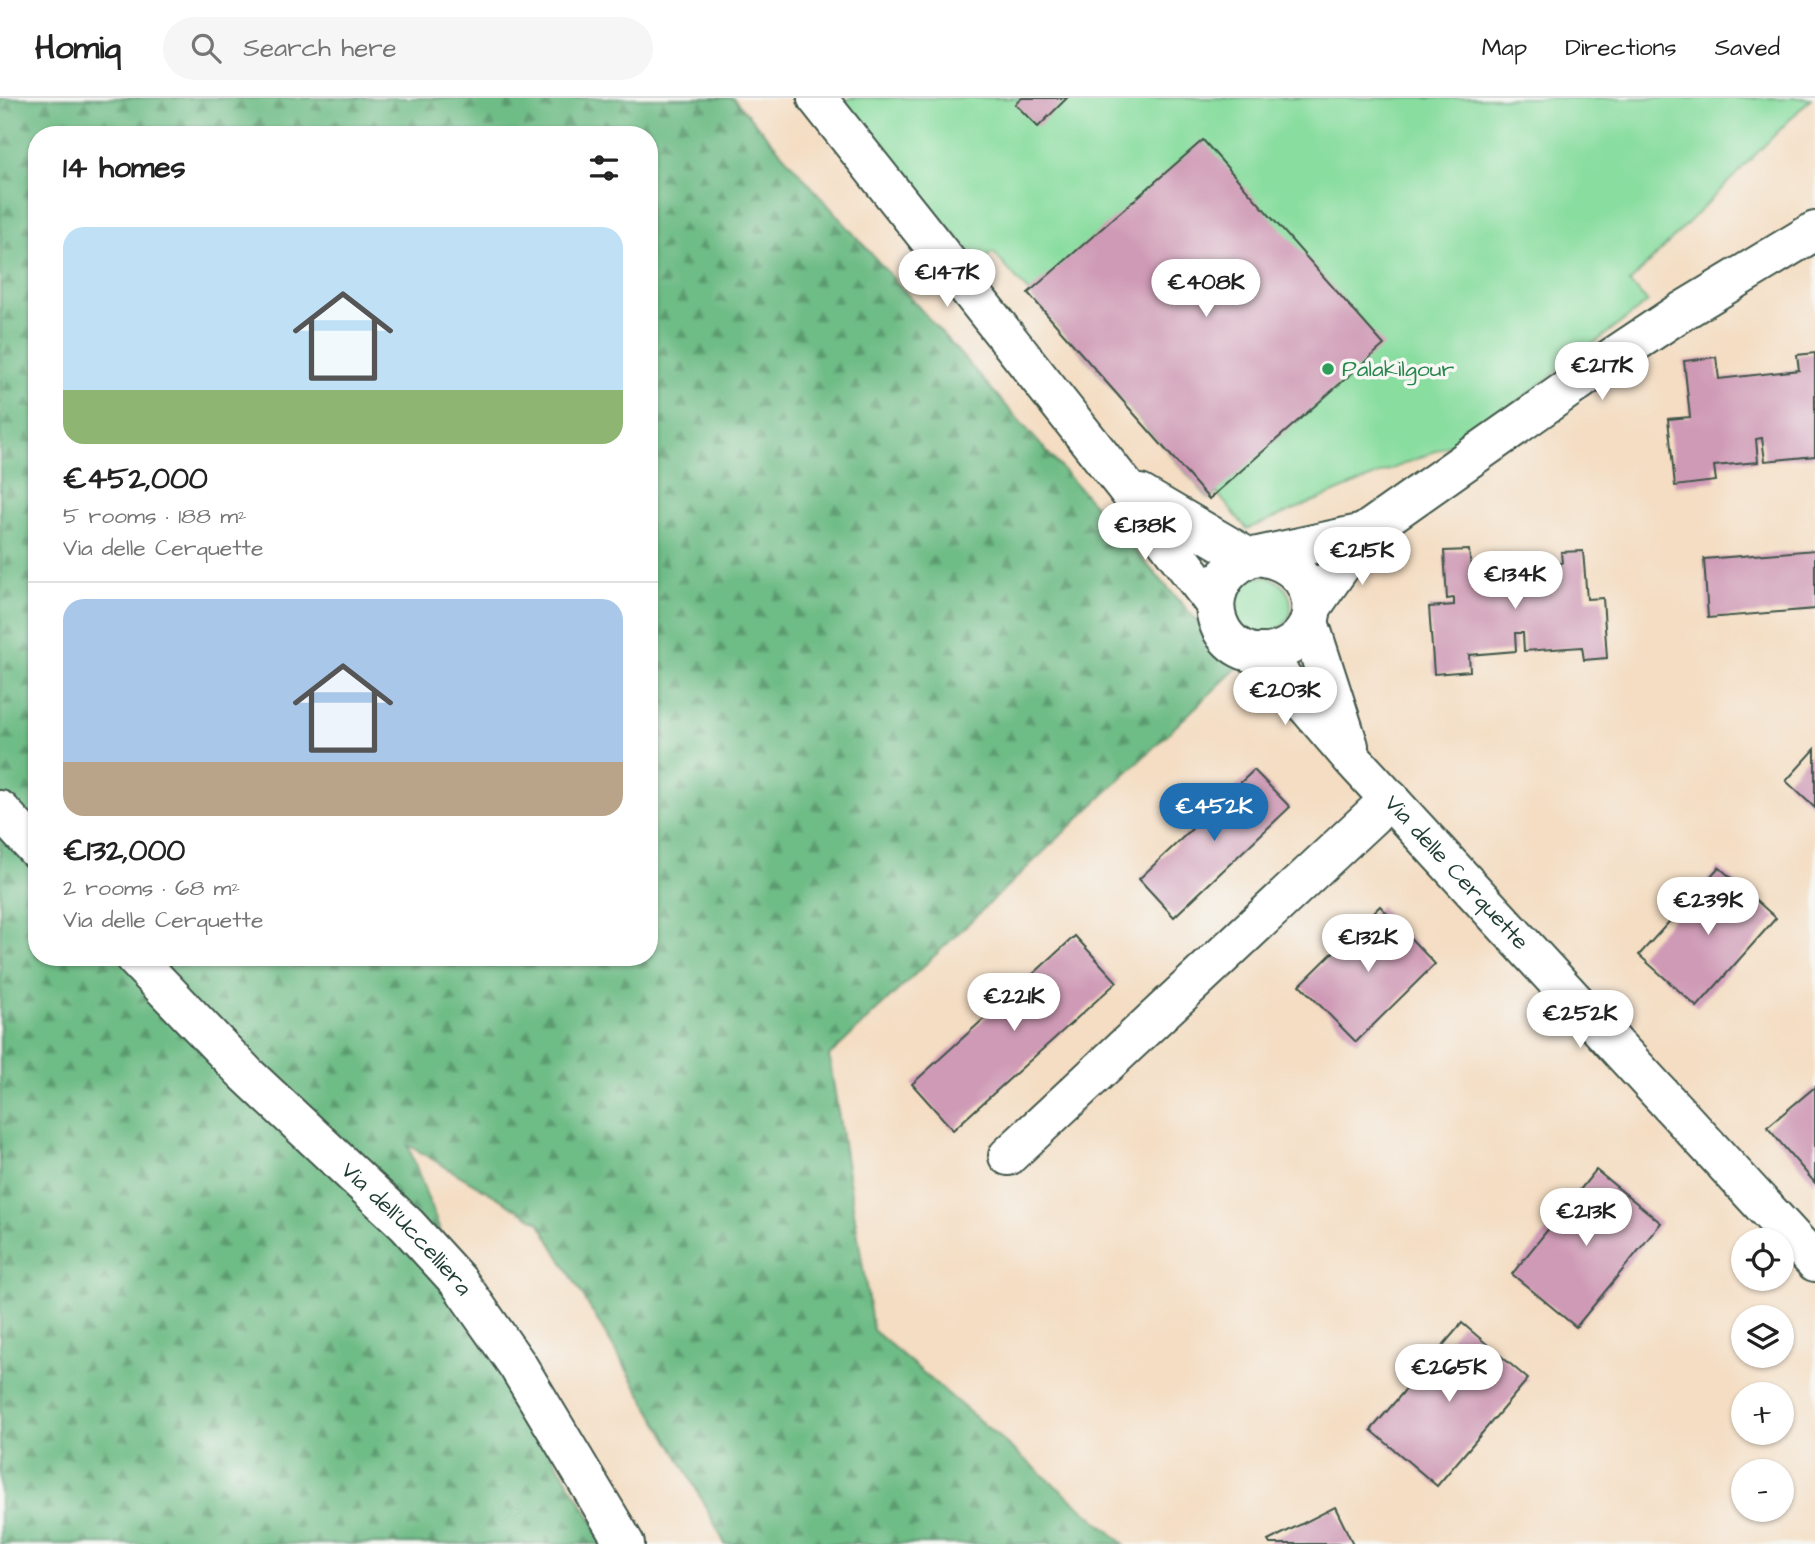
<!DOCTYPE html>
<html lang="en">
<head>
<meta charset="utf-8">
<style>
	:root { --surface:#fff; --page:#f6f6f6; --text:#222; --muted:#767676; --line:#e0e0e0; --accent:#1f6fb2 }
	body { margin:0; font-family:"Architects Daughter",sans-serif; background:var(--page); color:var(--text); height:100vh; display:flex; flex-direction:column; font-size:26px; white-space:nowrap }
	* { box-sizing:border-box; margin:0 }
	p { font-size:23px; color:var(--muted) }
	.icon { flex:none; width:38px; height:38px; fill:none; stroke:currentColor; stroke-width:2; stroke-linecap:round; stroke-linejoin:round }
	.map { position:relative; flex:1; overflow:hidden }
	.drawer { position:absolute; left:28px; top:28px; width:630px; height:840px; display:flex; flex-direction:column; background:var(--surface); border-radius:28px; box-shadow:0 2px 5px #0004 }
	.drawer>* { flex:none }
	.controls { position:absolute; left:1731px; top:1130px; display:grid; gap:14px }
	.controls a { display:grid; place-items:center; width:63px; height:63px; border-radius:50%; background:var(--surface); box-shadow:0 2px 5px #0004; font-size:35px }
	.price { position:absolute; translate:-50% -60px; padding:0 16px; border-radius:24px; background:#fff; color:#222; font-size:23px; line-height:46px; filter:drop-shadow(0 2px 4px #0008) }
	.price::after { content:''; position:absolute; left:50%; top:42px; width:21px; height:16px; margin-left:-10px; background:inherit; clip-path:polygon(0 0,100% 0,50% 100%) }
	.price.active { background:var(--accent); color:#fff }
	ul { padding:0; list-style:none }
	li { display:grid; align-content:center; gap:14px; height:371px; padding:0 35px }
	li+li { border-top:2px solid var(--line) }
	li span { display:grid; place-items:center; height:217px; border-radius:21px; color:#555 }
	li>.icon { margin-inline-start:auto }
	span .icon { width:126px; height:126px; fill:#fffc; stroke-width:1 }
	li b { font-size:30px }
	h2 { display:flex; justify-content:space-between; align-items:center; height:84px; padding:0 35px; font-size:30px }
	header { display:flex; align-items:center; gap:42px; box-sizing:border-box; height:98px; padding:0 35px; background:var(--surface); border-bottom:2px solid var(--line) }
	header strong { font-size:33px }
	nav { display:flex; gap:38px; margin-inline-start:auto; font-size:24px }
	.search { width:490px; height:63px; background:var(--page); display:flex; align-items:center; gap:18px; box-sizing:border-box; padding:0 24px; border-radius:38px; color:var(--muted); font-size:26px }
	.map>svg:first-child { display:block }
</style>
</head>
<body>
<header>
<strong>Homiq</strong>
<div class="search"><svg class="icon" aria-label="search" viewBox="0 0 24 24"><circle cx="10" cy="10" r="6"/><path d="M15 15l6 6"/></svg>Search here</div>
<nav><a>Map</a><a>Directions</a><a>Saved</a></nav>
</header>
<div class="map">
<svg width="1815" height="1446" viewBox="0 0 1815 1446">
	<defs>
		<pattern id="forest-firs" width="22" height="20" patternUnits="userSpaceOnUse" patternTransform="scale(1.75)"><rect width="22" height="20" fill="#6ebc86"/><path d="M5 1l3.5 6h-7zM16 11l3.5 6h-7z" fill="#5a9a6e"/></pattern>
	</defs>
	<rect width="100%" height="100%" fill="#f6f6f2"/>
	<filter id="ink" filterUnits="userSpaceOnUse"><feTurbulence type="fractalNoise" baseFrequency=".0143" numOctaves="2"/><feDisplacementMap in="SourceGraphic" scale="14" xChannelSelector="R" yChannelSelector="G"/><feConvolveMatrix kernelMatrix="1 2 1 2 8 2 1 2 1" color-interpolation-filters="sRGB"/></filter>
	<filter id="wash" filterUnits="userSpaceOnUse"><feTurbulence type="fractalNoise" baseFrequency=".00686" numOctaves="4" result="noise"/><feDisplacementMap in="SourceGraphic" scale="28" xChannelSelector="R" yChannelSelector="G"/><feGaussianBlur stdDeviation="1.57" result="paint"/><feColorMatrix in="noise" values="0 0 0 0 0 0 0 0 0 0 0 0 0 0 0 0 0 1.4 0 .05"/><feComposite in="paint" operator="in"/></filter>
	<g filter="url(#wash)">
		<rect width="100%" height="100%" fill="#f4ddc2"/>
		<g fill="#88dd9f" stroke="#548d6a" stroke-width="2">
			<polygon points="850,0 1811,0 1629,185 1648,204 1472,338 1247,431 1217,395 1209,401 993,154 979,165 844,6"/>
			<circle cx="1262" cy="508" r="29"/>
		</g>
		<path fill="url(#forest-firs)" stroke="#467c5d" stroke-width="2" fill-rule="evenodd" d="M0,0H733L1238,569L829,958L873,1232L1124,1446H725L685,1370L539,1124L408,1047L481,1243L607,1446H0ZM37,37H649V859H37Z"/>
		<g id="blocks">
			<g fill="#cf9ab5">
				<polygon points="1022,0 1067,0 1038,29 1015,6"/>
				<polygon points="1203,42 1384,247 1209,401 1028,195"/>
				<polygon points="1815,255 1815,358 1765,363 1762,340 1756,341 1758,364 1714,368 1716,383 1675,388 1668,321 1690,319 1684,263 1716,259 1719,281 1799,272 1797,257"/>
				<polygon points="1469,452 1471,471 1562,465 1561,454 1583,453 1587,501 1603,500 1607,560 1584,562 1582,549 1524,553 1523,535 1515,535 1516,553 1469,557 1470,573 1434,576 1429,509 1454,507 1454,500 1447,501 1444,453"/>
				<polygon points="1815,452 1815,511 1708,520 1704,461"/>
				<polygon points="1815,651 1815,710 1786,683"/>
				<polygon points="1254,672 1290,709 1174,819 1139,781"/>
				<polygon points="1719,769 1776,820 1697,909 1639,857"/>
				<polygon points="1380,808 1435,866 1356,944 1300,887"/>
				<polygon points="1075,838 1117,884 953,1032 912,986"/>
				<polygon points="1815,989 1815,1085 1767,1029"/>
				<polygon points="1596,1072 1661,1125 1576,1229 1512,1176"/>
				<polygon points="1462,1225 1528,1281 1437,1388 1371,1332"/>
				<polygon points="1335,1409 1353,1446 1270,1446 1268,1443"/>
			</g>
		</g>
	</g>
	<g filter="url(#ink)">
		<use href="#blocks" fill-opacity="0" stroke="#3f5549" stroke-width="2"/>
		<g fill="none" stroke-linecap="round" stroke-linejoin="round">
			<defs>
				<g id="minor">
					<polyline points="817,0 1123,386 1214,505"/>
					<polyline points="1140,396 1249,460"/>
					<path d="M1264,459C1321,469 1328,537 1277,553C1221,571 1186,490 1249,460L1364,435"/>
					<polyline points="1312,509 1364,435 1616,257 1676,217 1815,133"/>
					<polyline points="1309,524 1349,648"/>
					<path id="s1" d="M1261,555L1354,663L1815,1164"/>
					<polyline points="0,712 37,752"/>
					<path id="s2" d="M134,859L246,976L407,1127L459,1184L518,1268L625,1446"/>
					<polyline points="1008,1058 1390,701"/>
				</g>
			</defs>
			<use href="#minor" stroke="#3f5549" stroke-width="42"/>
			<use href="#minor" stroke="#fff" stroke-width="38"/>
		</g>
	</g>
	<circle fill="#2e9e5b" stroke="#f6f6f2" stroke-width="2.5" cx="1328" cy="271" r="7"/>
	<g text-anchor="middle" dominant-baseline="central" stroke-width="7" stroke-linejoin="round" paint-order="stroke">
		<g font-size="23" fill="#27864d" stroke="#f6f6f2" text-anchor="start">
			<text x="1342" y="271">Palakilgour</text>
		</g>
		<g font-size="23" fill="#1f3d34" stroke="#f6f6f2">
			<text stroke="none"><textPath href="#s1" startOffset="294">Via delle Cerquette</textPath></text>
			<text stroke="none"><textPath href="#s2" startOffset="385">Via dell'Uccelliera</textPath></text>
		</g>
	</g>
</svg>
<div class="controls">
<a><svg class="icon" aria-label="locate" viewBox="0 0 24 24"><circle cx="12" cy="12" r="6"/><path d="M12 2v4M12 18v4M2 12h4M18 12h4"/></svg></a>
<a><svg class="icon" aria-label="layers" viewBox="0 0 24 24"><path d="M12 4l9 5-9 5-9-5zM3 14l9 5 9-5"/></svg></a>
<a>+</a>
<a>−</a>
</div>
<b class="price" style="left:947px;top:211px">€147K</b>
<b class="price" style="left:1206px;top:221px">€408K</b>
<b class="price" style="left:1602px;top:304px">€217K</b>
<b class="price" style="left:1145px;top:464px">€138K</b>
<b class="price" style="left:1362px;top:489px">€215K</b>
<b class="price" style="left:1515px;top:513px">€134K</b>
<b class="price" style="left:1285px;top:629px">€203K</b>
<b class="price active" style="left:1214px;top:745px">€452K</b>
<b class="price" style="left:1708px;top:839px">€239K</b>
<b class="price" style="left:1368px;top:876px">€132K</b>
<b class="price" style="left:1014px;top:935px">€221K</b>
<b class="price" style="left:1580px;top:952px">€252K</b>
<b class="price" style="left:1586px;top:1150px">€213K</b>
<b class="price" style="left:1449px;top:1306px">€265K</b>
<section class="drawer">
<h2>14 homes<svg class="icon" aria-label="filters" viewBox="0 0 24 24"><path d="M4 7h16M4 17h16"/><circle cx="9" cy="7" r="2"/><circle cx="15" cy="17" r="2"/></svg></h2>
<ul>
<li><span style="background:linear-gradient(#bfe0f5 75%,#8fb573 0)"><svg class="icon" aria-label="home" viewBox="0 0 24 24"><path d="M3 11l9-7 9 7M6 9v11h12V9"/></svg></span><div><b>€452,000</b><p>5 rooms · 188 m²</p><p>Via delle Cerquette</p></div></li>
<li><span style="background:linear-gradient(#a9c7e8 75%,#b9a48a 0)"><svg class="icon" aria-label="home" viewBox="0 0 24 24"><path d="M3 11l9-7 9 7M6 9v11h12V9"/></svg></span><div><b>€132,000</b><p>2 rooms · 68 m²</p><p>Via delle Cerquette</p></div></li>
</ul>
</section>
</div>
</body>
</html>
